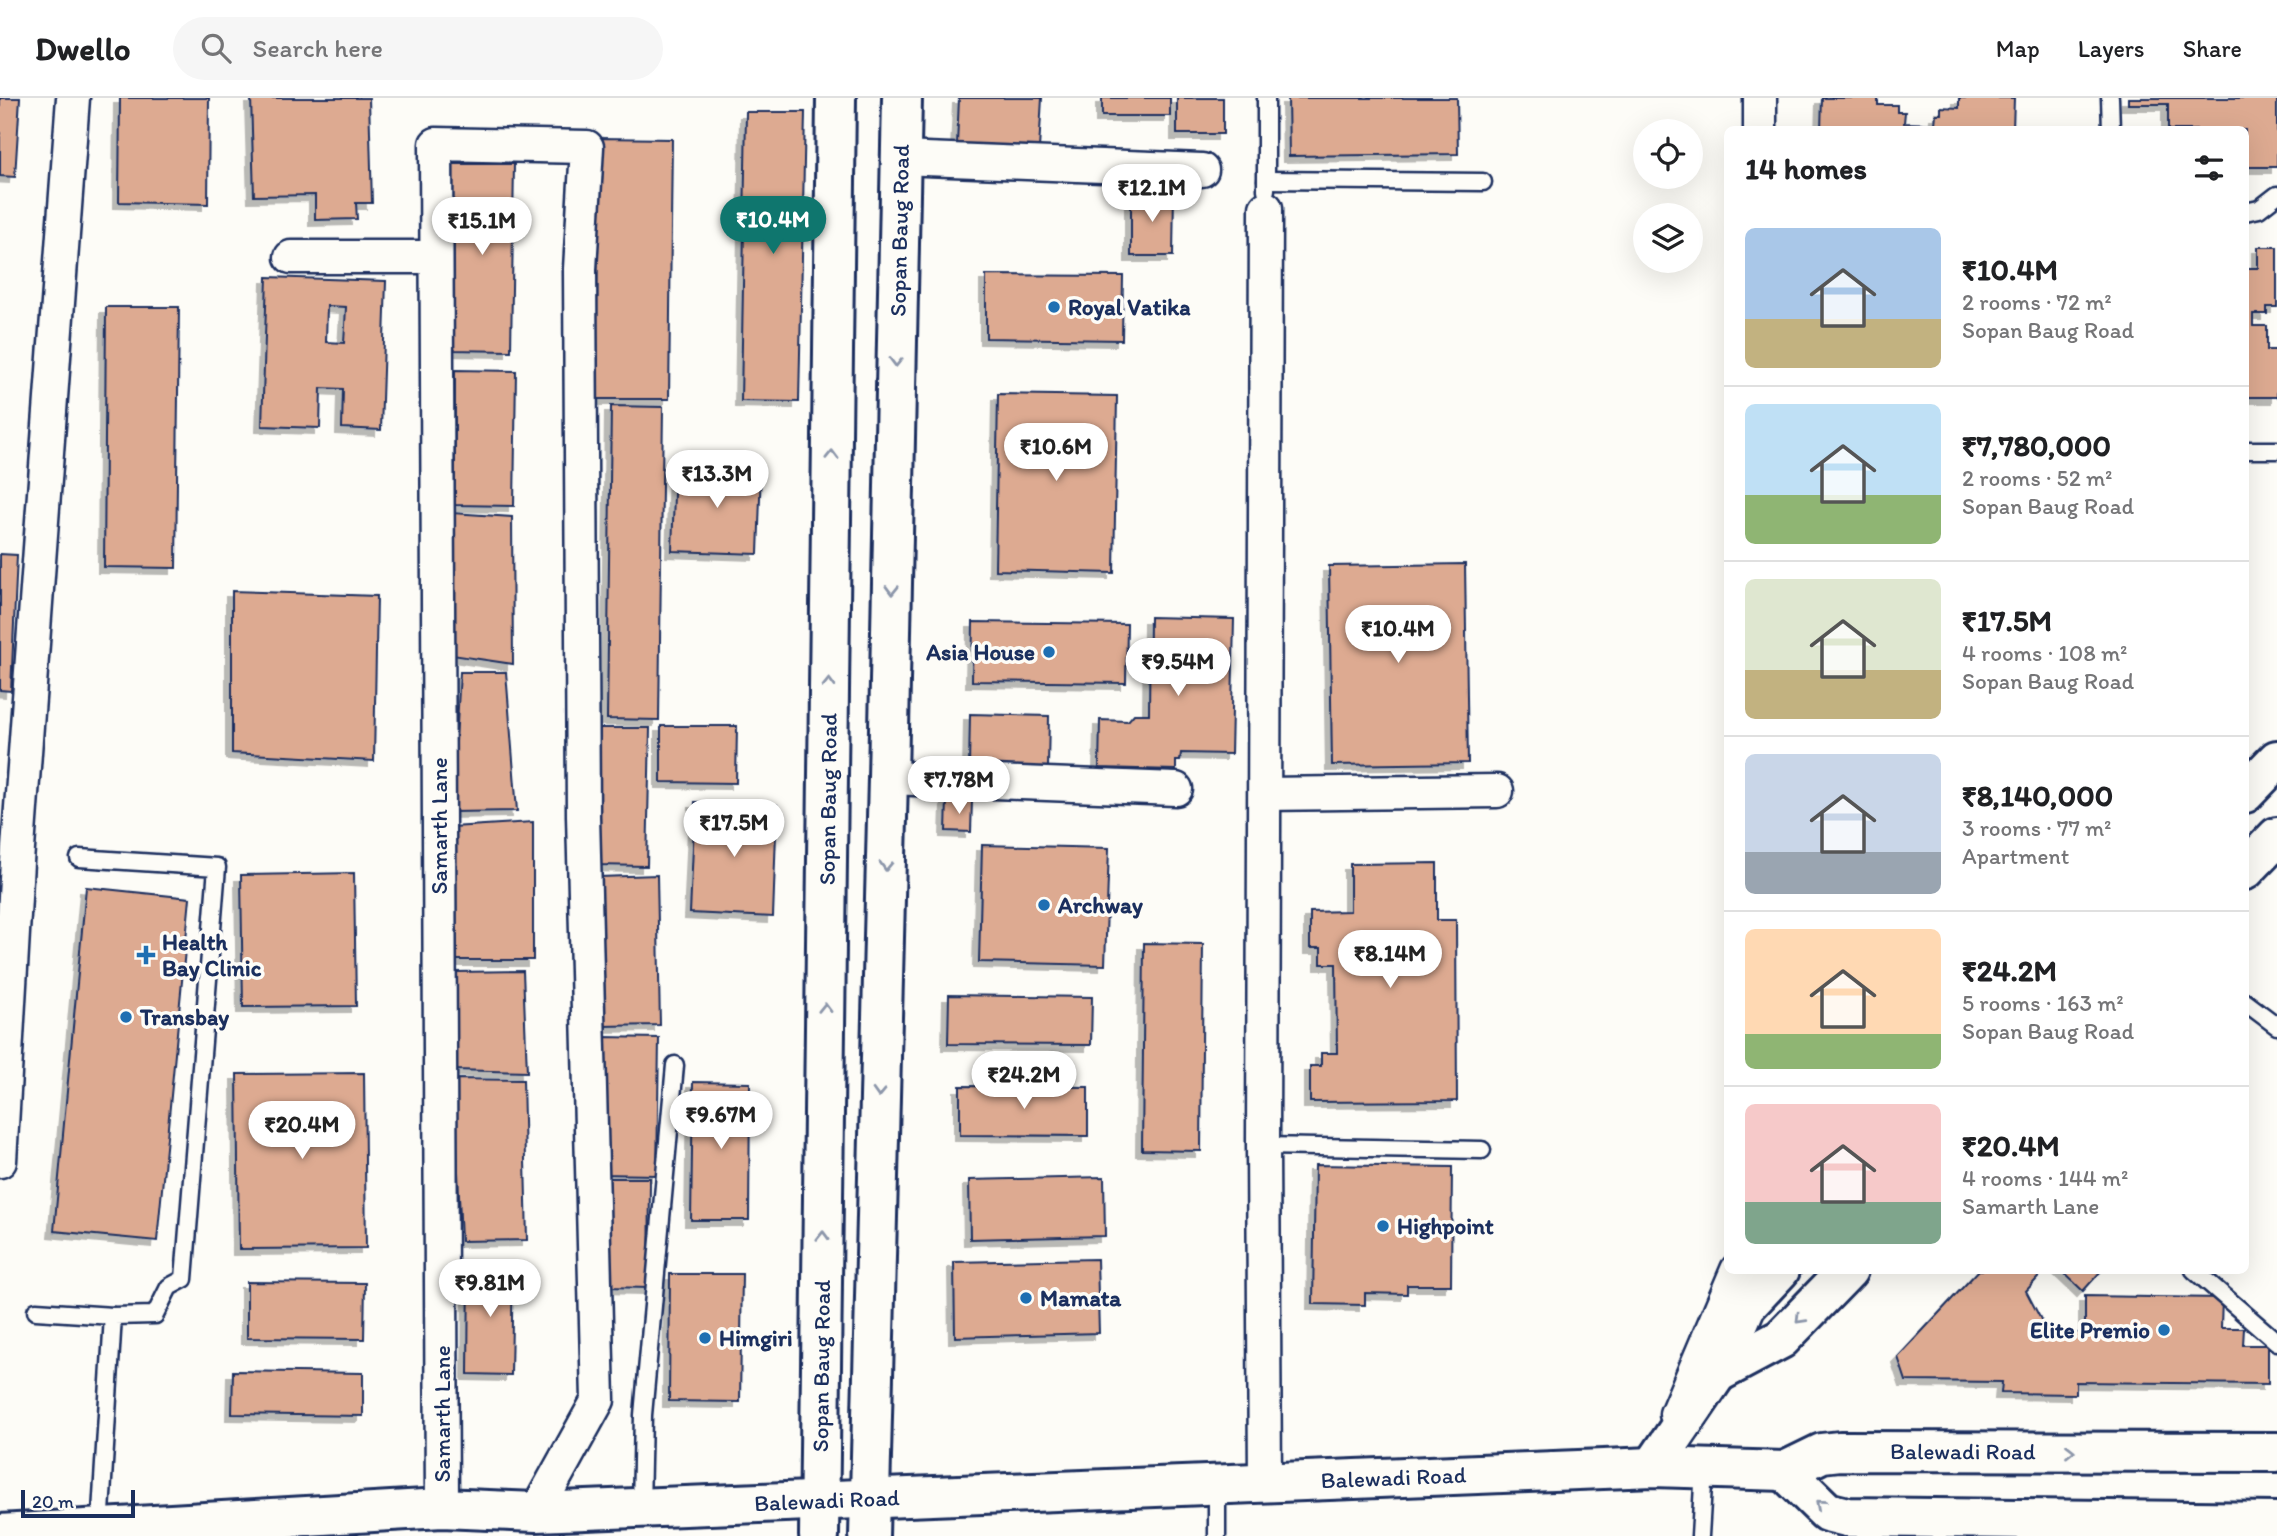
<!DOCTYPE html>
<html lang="en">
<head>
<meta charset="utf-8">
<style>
	:root { --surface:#fff; --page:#f6f6f6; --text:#202124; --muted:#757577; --line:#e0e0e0; --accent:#0f766e }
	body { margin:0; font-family:Itim,sans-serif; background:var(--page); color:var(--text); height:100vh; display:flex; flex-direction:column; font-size:26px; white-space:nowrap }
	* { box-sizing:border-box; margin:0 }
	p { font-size:23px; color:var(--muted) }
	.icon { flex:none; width:38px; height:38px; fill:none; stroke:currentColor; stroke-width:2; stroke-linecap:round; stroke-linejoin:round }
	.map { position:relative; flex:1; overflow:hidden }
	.drawer { position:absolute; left:1724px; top:28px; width:525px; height:1148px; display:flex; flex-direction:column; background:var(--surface); border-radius:10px; box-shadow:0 7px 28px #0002 }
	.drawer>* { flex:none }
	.tools { position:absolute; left:1633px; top:21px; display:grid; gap:14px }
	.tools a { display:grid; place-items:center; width:70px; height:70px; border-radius:50%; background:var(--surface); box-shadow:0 7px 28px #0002; font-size:35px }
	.scale { position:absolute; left:21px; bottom:18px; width:114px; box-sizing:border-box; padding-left:7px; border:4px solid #1b2f5e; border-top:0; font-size:19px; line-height:24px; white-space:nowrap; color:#1b2f5e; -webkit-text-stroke:5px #fdfcf7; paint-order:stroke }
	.price { position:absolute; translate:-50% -60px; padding:0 16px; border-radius:24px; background:#fff; color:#222; font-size:23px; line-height:46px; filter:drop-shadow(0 2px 4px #0008) }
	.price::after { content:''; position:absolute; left:50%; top:42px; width:21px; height:16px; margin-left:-10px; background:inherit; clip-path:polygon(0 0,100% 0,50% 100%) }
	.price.selected { background:var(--accent); color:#fff }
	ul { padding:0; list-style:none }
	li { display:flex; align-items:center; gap:21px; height:175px; padding:0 21px }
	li+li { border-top:2px solid var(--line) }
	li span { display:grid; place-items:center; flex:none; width:196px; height:140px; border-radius:10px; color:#555 }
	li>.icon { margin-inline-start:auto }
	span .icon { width:84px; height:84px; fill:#fffc; stroke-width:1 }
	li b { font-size:30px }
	h2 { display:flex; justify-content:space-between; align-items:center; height:84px; padding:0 21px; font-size:30px }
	header { display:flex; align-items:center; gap:42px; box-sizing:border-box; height:98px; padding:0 35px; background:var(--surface); border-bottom:2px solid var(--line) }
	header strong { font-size:33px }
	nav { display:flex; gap:38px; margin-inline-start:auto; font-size:24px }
	.search { width:490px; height:63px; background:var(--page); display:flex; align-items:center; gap:18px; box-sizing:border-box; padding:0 24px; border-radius:38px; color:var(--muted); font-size:26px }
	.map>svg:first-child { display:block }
</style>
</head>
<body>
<header>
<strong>Dwello</strong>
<div class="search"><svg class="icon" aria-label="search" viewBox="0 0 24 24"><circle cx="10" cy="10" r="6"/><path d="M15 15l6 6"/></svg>Search here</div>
<nav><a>Map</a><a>Layers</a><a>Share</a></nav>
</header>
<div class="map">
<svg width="2277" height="1438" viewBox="0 0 2277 1438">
	<defs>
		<filter id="shadow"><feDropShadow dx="-6" dy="6" stdDeviation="0" flood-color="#0004"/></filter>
	</defs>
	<rect width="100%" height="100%" fill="#fdfcf7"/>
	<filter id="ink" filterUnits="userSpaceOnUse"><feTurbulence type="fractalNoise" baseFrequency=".0143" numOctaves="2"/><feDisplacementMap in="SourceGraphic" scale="14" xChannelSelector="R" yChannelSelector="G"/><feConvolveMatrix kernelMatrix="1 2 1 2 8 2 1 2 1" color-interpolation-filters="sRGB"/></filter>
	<g filter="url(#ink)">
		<g fill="#ddaa91" stroke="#1b2f5e" stroke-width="2" fill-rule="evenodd" filter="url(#shadow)">
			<polygon points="0,0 20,0 15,79 0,78"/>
			<polygon points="120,0 209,0 208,106 119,104"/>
			<polygon points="251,0 369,0 372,105 356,105 357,121 315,122 315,97 254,98"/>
			<polygon points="959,0 1042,0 1039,51 957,47"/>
			<rect x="1102" y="0" width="68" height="18"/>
			<rect x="1177" y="0" width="46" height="36"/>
			<polygon points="1288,0 1457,0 1458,56 1289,58"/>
			<polygon points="1822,0 1878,0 1878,7 1897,7 1897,14 1905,14 1904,25 1935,26 1936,16 1941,16 1941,9 1959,10 1959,0 2014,0 2013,32 1821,32"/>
			<polygon points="2128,0 2277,0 2277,69 2245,69 2245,32 2168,32 2168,6 2128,6"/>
			<polygon points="746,14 805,14 799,304 741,303"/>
			<polygon points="599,40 672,41 669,301 596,301"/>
			<polygon points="453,66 514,66 511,253 450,252"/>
			<polygon points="1131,93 1174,94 1173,158 1131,158"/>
			<polygon points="2258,149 2277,149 2277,209 2267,209 2267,216 2253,216 2253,228 2267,228 2267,252 2277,252 2277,299 2245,299 2245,170 2258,170"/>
			<polygon points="986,177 1123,178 1122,242 986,240"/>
			<path d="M267,179L386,183L381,332L342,330L343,291L321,290L320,330L262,328ZM327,208L346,209L344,245L326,244Z"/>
			<polygon points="106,209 179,209 176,470 104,469"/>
			<polygon points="455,272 516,273 514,408 455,407"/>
			<polygon points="998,296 1117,298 1114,475 995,472"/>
			<polygon points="611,308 663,309 659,622 607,621"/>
			<polygon points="675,368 761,371 758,456 672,453"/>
			<polygon points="452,415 512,419 513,566 452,557"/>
			<polygon points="0,456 17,457 11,593 0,592"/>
			<polygon points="1465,466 1468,665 1332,667 1329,468"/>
			<polygon points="232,493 377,498 374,663 232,655"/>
			<polygon points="1150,519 1234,521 1231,656 1181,655 1180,663 1176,663 1176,672 1099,670 1100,622 1128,623 1134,616 1149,616"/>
			<polygon points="973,524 1127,526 1126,585 972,583"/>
			<polygon points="460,574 506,574 517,713 452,714"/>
			<polygon points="970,616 1049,618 1048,670 969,669"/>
			<polygon points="661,628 737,628 736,685 661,684"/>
			<polygon points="597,630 650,630 647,768 595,767"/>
			<polygon points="947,701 972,702 971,734 946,733"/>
			<polygon points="695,704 777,707 773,819 690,815"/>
			<polygon points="533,724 533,862 448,862 452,729"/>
			<polygon points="982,747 1109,750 1105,867 979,864"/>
			<polygon points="1437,765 1437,822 1456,822 1457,1003 1310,1004 1310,968 1321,968 1321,955 1337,955 1336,866 1321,866 1321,850 1310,850 1310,814 1350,813 1350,766"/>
			<polygon points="354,775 356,908 243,909 241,777"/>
			<polygon points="657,777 660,927 601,928 599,779"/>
			<polygon points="86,789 190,800 157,1143 54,1133"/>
			<polygon points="1144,845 1203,846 1201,1053 1142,1052"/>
			<polygon points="523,873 527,974 455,972 455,874"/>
			<polygon points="949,897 1092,899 1091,947 948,946"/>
			<polygon points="602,939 659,940 657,1077 600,1076"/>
			<polygon points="364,975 366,1150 239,1151 237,976"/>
			<polygon points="454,981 523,982 527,1142 461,1143"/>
			<polygon points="693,984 750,985 749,1122 691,1122"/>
			<polygon points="960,988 1088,989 1088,1038 960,1037"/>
			<polygon points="1315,1067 1452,1069 1451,1187 1407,1187 1407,1196 1365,1195 1365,1207 1313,1206"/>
			<polygon points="1104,1079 1105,1138 970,1141 969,1082"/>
			<polygon points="606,1080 650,1080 649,1190 606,1189"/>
			<polygon points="1097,1161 1099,1235 955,1239 954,1164"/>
			<polygon points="469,1166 513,1167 511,1277 468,1276"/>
			<polygon points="1979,1172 2045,1172 2026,1193 2048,1235 2085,1235 2085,1198 2222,1200 2221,1230 2244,1230 2243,1247 2268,1247 2268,1286 2076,1284 2076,1296 2001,1295 2002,1284 1906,1283 1898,1259"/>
			<polygon points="2061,1172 2102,1172 2083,1193"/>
			<polygon points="670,1176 742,1176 740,1304 669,1303"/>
			<polygon points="247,1184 365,1185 364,1241 247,1240"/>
			<polygon points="233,1273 363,1275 363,1318 232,1316"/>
		</g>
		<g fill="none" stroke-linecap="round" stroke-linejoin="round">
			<defs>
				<g id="service">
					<polyline points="2110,0 2111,32"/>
					<polyline points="1266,82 1483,84"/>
					<polyline points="1266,92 1266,0"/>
					<polyline points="2245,114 2259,111 2277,97"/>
					<polyline points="2245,352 2277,352"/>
					<polyline points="79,760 217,769 184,1181 169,1189 155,1217 113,1218 100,1431"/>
					<polyline points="2245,904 2277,928"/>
					<polyline points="1263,1048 1482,1052"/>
					<polyline points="2194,1172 2277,1244"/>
					<polyline points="36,1213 113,1218"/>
					<polyline points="641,1410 643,1317 675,967"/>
					<polyline points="1217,1438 1217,1386"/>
					<polyline points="1700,1438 1704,1370"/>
				</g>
				<g id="minor">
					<polyline points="1760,32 1760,0"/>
					<polyline points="900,60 1202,72"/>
					<polyline points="291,159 436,159"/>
					<polyline points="888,680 1176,691"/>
					<polyline points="1265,696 1497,693"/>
					<polyline points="0,1063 17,764 73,0"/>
					<polyline points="1676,1316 1737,1172"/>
					<polyline points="1265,1384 1263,1048 1266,110"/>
					<polyline points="442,1410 436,46 587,49 580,171 583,718 598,1302 536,1414"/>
				</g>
				<g id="tertiary">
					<polyline points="2245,695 2277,662"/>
					<polyline points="2245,772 2277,739"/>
					<polyline points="1717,1275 1781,1241 1848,1172"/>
					<polyline points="1653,1369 1717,1275 1746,1208 1780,1172"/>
					<path id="s1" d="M819,1438L836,0"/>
					<path id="s2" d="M869,1438L888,680L902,0"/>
				</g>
				<g id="secondary">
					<polyline points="1785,1373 1827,1414 1847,1419 2277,1424"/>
					<path id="s3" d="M0,1436L442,1410L536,1414L1653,1369L1785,1373L1822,1355L1840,1353L2277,1354"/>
				</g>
			</defs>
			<use href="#service" stroke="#1b2f5e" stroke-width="21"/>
			<use href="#minor" stroke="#1b2f5e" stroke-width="37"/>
			<use href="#tertiary" stroke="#1b2f5e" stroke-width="44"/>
			<use href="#secondary" stroke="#1b2f5e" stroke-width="44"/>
			<use href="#service" stroke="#fdfcf7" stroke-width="16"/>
			<use href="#minor" stroke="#fdfcf7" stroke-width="32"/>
			<use href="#tertiary" stroke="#fdfcf7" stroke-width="38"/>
			<use href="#secondary" stroke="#fdfcf7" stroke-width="38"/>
		</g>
		<defs><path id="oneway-chevron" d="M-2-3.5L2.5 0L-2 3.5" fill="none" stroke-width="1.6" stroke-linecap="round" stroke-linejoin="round" transform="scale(1.75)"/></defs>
		<g stroke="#8c96aa">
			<use href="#oneway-chevron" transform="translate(896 264) rotate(91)"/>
			<use href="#oneway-chevron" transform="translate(832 357) rotate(-89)"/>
			<use href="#oneway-chevron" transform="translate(892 492) rotate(91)"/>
			<use href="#oneway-chevron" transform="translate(829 585) rotate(-89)"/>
			<use href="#oneway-chevron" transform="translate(886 768) rotate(92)"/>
			<use href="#oneway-chevron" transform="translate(825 910) rotate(-89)"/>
			<use href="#oneway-chevron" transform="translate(879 995) rotate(92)"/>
			<use href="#oneway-chevron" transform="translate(823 1138) rotate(-89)"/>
			<use href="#oneway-chevron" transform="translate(1800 1221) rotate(134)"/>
			<use href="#oneway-chevron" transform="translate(2070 1353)"/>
			<use href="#oneway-chevron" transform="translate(1820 1406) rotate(-139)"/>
		</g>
	</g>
	<g fill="#1f6fb2" stroke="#fdfcf7" stroke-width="2.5">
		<circle cx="1054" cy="209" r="7"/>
		<circle cx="1049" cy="554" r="7"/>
		<circle cx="1044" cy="807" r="7"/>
		<path d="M142.5 846.5h7v7h7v7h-7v7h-7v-7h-7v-7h7z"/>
		<circle cx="126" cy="919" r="7"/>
		<circle cx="1383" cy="1128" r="7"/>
		<circle cx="1026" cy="1200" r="7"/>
		<circle cx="2164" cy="1232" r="7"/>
		<circle cx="705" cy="1240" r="7"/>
	</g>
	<g text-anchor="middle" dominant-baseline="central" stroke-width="7" stroke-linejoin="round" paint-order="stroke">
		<g font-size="23" fill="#1b2f5e" stroke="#fdfcf7">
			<text stroke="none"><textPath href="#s2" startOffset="1306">Sopan Baug Road</textPath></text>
			<text stroke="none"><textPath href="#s1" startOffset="737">Sopan Baug Road</textPath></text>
			<text transform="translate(439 728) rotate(-90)">Samarth Lane</text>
			<text stroke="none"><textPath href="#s1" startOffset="170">Sopan Baug Road</textPath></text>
			<text transform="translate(442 1316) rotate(-90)">Samarth Lane</text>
			<text stroke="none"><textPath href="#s3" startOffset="1969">Balewadi Road</textPath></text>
			<text stroke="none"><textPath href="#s3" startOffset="1395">Balewadi Road</textPath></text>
			<text stroke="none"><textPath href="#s3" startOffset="828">Balewadi Road</textPath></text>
		</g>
		<g font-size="23" font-weight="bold" fill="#1b2f5e" stroke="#fdfcf7" text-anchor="start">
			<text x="1068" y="209">Royal Vatika</text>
			<text x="1035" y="554" text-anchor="end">Asia House</text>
			<text x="1058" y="807">Archway</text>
			<text x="162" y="844">Health<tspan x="162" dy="26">Bay Clinic</tspan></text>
			<text x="140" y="919">Transbay</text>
			<text x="1397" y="1128">Highpoint</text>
			<text x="1040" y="1200">Mamata</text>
			<text x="2150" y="1232" text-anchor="end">Elite Premio</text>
			<text x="719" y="1240">Himgiri</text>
		</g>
	</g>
</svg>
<div class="tools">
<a><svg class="icon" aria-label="locate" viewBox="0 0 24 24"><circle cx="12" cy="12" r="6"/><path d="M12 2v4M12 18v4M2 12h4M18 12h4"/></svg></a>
<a><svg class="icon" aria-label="layers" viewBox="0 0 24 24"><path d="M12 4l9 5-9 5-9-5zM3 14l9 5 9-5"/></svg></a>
</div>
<div class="scale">20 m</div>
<b class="price" style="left:1152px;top:126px">₹12.1M</b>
<b class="price selected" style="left:773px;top:158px">₹10.4M</b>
<b class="price" style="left:482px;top:159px">₹15.1M</b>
<b class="price" style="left:1056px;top:385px">₹10.6M</b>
<b class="price" style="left:717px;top:412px">₹13.3M</b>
<b class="price" style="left:1398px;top:567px">₹10.4M</b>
<b class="price" style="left:1178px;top:600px">₹9.54M</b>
<b class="price" style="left:959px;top:718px">₹7.78M</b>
<b class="price" style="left:734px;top:761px">₹17.5M</b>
<b class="price" style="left:1390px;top:892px">₹8.14M</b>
<b class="price" style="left:1024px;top:1013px">₹24.2M</b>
<b class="price" style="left:721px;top:1053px">₹9.67M</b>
<b class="price" style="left:302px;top:1063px">₹20.4M</b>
<b class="price" style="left:490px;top:1221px">₹9.81M</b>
<section class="drawer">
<h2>14 homes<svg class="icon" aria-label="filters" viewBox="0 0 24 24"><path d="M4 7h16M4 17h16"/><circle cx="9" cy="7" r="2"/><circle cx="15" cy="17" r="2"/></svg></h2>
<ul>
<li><span style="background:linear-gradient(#a9c7e8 65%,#c2b280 0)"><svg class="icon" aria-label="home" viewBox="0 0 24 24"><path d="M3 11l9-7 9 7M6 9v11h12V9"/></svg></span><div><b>₹10.4M</b><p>2 rooms · 72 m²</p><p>Sopan Baug Road</p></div></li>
<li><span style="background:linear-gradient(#bfe0f5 65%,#8fb573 0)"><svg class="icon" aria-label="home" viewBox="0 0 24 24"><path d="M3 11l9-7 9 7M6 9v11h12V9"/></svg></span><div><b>₹7,780,000</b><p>2 rooms · 52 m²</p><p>Sopan Baug Road</p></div></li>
<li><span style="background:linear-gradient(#dfe7d0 65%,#c2b280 0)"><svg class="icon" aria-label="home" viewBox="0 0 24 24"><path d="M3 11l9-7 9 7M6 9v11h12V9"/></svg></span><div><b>₹17.5M</b><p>4 rooms · 108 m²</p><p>Sopan Baug Road</p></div></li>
<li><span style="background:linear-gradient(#c9d6e8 70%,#9aa5b1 0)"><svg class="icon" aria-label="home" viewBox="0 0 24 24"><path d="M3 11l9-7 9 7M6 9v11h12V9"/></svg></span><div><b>₹8,140,000</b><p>3 rooms · 77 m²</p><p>Apartment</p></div></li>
<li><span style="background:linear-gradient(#ffd9b3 75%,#8fb573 0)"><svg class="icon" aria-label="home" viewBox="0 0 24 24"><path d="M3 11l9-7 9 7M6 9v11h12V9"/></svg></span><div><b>₹24.2M</b><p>5 rooms · 163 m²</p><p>Sopan Baug Road</p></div></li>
<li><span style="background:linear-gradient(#f6c9c9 70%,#7fa58c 0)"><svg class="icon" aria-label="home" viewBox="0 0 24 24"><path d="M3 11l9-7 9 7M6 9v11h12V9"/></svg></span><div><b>₹20.4M</b><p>4 rooms · 144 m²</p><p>Samarth Lane</p></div></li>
</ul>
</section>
</div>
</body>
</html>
